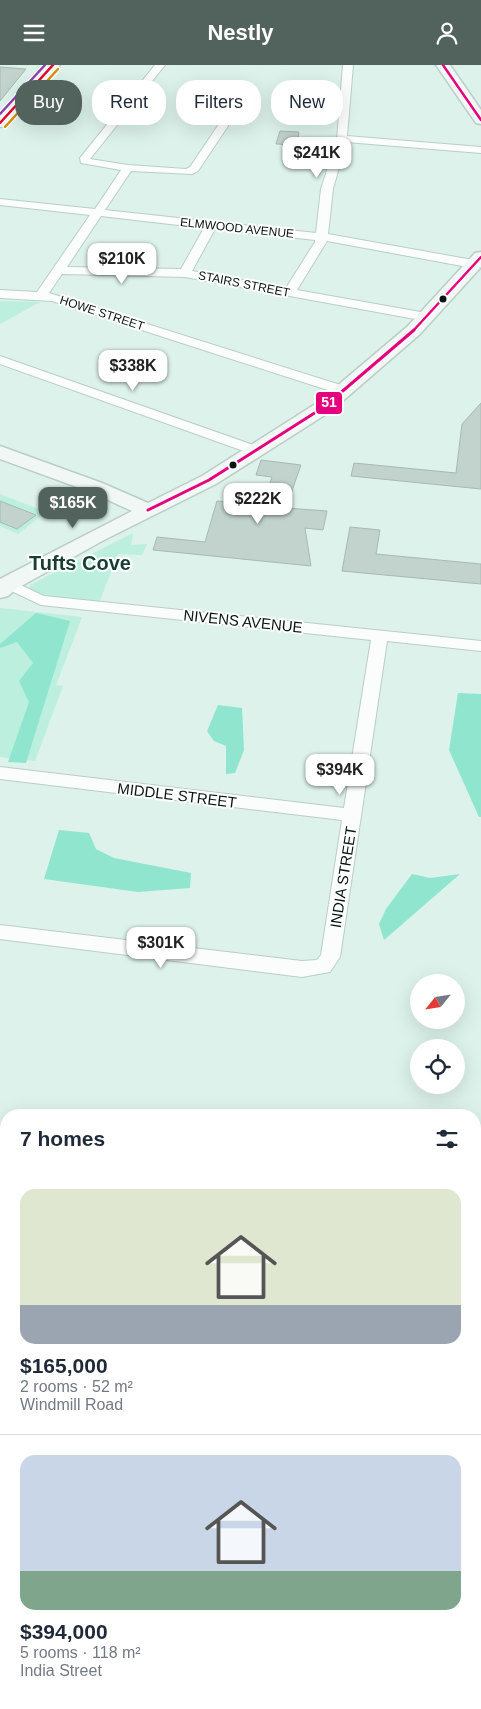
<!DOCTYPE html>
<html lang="en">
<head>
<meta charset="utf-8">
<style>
	:root { --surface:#fff; --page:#f6f6f7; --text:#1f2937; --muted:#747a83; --line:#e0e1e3; --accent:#52635e }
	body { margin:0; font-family:Arial,sans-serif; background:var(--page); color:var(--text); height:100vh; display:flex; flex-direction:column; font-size:19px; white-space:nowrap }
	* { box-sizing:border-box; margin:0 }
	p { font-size:16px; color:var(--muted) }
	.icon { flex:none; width:28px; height:28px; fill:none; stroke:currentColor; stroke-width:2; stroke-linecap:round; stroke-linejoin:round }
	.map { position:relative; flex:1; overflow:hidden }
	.drawer { position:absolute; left:0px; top:1044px; width:481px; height:601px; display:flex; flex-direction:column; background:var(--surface); border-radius:20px 20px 0 0; box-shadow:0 5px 20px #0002 }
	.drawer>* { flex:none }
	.guide { position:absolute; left:15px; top:15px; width:451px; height:45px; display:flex; gap:10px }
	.needle { width:32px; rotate:240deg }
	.fabs { position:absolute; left:410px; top:909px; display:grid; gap:10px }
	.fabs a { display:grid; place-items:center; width:55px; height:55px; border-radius:50%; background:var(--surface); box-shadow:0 5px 20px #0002; font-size:25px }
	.price { position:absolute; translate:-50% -42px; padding:0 11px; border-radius:10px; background:#fff; color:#222; font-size:16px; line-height:32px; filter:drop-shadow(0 1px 2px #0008) }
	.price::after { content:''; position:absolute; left:50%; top:30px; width:15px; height:11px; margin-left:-8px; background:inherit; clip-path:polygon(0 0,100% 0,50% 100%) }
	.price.selected { background:var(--accent); color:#fff }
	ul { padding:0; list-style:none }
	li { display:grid; align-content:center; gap:10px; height:265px; padding:0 20px }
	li+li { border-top:1px solid var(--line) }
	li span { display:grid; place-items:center; height:155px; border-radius:15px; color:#555 }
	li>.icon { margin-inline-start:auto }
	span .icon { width:90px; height:90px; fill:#fffc; stroke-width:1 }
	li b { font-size:21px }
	h2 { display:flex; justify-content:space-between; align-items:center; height:60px; padding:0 20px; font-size:21px }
	.tag { padding:0 18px; border-radius:20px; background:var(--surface); box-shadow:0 5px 20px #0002; font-size:18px; line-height:45px }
	.tag.selected { background:var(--accent); color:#fff }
	header { display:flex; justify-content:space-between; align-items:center; height:65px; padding:0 20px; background:var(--accent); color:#fff; font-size:22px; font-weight:700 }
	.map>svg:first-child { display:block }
</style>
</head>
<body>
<header><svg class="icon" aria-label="menu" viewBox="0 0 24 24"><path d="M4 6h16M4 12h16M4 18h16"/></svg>Nestly<svg class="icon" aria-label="person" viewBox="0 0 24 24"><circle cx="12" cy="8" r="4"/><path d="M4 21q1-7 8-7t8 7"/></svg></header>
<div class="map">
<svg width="481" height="1644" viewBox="0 0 481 1644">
	<rect width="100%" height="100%" fill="#dcf2ea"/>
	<g fill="#bcefde">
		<polygon points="0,236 40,237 0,259"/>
		<polygon points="0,429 46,447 18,469 0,461"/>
		<polygon points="133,468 131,480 147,479 142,490 118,489 99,538 46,532 29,525 30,520"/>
		<polygon points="0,543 82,552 56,620 63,621 35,696 0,692"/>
	</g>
	<g fill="#90e5ce">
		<polygon points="36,548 70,556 26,698 8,697 29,637 19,616 33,598 17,577 0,583 0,579"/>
		<polygon points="458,628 481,629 481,752 479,752 449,685"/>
		<polygon points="218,640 242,643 244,685 235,708 226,709 226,681 214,676 207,666"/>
		<polygon points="59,765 89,768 96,784 114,793 191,808 190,823 138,827 44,814"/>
		<polygon points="412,809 430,813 460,809 384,875 379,859 386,844"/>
	</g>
	<g fill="#c1d3cc" stroke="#a8b9b4">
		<polygon points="0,2 26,4 0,36"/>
		<polygon points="280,66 299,67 297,80 276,79"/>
		<polygon points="481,338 481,424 351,411 354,398 456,408 462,359"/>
		<polygon points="261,395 301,400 286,443 327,446 323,465 305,463 311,501 153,485 157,472 205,477 217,436 262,440 272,412 256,410"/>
		<polygon points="0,436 36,450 17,464 0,457"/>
		<polygon points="350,462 380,465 376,489 481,499 481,519 342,506"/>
	</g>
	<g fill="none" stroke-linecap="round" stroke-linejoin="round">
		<defs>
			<g id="street">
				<path d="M155,0H165L90,94L128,100L186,104L190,102L219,59H227L228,61L198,106L192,109L131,106L105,145L316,168L321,124L337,74L343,0H353L347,71L481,82V88L346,77L333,124L328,169L473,195L477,196L479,199L477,202L473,203L327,176L297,225L426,248L432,252L430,255L426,256L185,212L62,209L49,228L350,323L352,326L350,329H340L52,236L0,233V225L37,227L90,150L0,140V134L95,144L121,105L81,98L80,93ZM101,151L204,163L181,204L67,202ZM215,164L315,175V177L286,223L192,206Z"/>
				<polygon points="0,291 262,383 264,386 262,389 252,389 0,299"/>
				<polygon points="8,514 44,531 481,576 481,586 387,576 340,892 330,907 302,912 0,874 0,860 302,896 317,895 321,890 342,755 0,714 0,702 344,743 371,575 41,540 3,522 0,519 3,516"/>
			</g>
			<g id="secondary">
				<polygon points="46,0 60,0 5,61 0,62 0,49"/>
				<polygon points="436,0 450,0 481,45 481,59 476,58"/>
				<polygon points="481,187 481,202 420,269 331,346 216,419 104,475 16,524 8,531 0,533 0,514 132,446 88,426 0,394 0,381 102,418 148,438 202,411 317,338 408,261 475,188"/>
			</g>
		</defs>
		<use href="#street" stroke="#bbcdc6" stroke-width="2"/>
		<use href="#secondary" stroke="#bbcdc6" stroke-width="3"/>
		<use href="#street" fill="#fafdfc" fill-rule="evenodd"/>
		<use href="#secondary" fill="#f1f7f5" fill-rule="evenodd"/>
		<defs>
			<g id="bus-1-far1">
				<polyline points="443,0 481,55"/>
				<polyline points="413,266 481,192"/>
			</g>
			<polyline id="bus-1" points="148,445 209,415 324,342 414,265"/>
			<polyline id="bus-2" points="0,58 53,0"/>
			<polyline id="bus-3" points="5,62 58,4"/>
			<polyline id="bus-4" points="0,49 45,0"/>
		</defs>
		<use href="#bus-1-far1" stroke="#fff" stroke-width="5"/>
		<use href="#bus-1" stroke="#fff" stroke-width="6"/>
		<use href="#bus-2" stroke="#fff" stroke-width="5"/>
		<use href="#bus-3" stroke="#fff" stroke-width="5"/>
		<use href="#bus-4" stroke="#fff" stroke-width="5"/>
		<use href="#bus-1-far1" stroke="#e5007d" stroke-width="2.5"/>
		<use href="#bus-1" stroke="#e5007d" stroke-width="3"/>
		<use href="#bus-2" stroke="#e4002b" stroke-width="2.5"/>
		<use href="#bus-3" stroke="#d39003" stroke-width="2.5"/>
		<use href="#bus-4" stroke="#8e44ad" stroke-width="2.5"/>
	</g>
	<g fill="#071612" stroke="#fff" stroke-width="2">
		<circle cx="443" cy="234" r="4.5"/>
		<circle cx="233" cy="400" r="4.5"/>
	</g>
	<g text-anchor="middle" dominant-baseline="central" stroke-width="4" stroke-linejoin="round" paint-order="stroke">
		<g font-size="12" fill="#071612" stroke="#fff">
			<text transform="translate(237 163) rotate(6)">ELMWOOD AVENUE</text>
			<text transform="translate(244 219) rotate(11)">STAIRS STREET</text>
			<text transform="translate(102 248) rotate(18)">HOWE STREET</text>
		</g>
		<g font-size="15" fill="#071612" stroke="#fff">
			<text transform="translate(243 556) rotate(6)">NIVENS AVENUE</text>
			<text transform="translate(177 730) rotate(7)">MIDDLE STREET</text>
			<text transform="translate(343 812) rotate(-81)">INDIA STREET</text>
		</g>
		<g font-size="20" font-weight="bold" fill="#183e33" stroke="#fff">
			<text x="80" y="498">Tufts Cove</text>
		</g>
	</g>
	<rect stroke="#fff" stroke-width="2" x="315" y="326" width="28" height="24" rx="5" fill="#e5007d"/>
	<g font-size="14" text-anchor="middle" font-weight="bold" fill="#fff">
		<text x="329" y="342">51</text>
	</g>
</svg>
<div class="fabs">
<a><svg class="needle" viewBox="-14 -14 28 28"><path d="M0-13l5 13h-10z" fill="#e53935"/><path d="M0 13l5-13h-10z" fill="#747a83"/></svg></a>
<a><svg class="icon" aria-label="locate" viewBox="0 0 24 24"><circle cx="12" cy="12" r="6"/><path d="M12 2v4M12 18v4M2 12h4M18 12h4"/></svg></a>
</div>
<b class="price" style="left:317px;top:114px">$241K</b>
<b class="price" style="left:122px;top:220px">$210K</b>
<b class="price" style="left:133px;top:327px">$338K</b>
<b class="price" style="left:258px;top:460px">$222K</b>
<b class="price selected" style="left:73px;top:464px">$165K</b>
<b class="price" style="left:340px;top:731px">$394K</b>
<b class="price" style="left:161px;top:904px">$301K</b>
<div class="guide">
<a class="tag selected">Buy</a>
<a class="tag">Rent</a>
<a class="tag">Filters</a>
<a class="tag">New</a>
</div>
<section class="drawer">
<h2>7 homes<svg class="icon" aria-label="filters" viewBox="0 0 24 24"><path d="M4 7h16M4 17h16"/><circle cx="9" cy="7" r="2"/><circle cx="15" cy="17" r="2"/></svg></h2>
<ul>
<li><span style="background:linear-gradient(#dfe7d0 75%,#9aa5b1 0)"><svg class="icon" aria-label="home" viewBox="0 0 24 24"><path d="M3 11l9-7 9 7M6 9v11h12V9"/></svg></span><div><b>$165,000</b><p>2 rooms · 52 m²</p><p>Windmill Road</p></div></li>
<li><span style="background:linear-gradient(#c9d6e8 75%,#7fa58c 0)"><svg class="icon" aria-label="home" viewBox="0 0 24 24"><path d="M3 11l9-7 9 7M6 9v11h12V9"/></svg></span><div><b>$394,000</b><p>5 rooms · 118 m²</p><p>India Street</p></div></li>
</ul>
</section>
</div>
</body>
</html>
